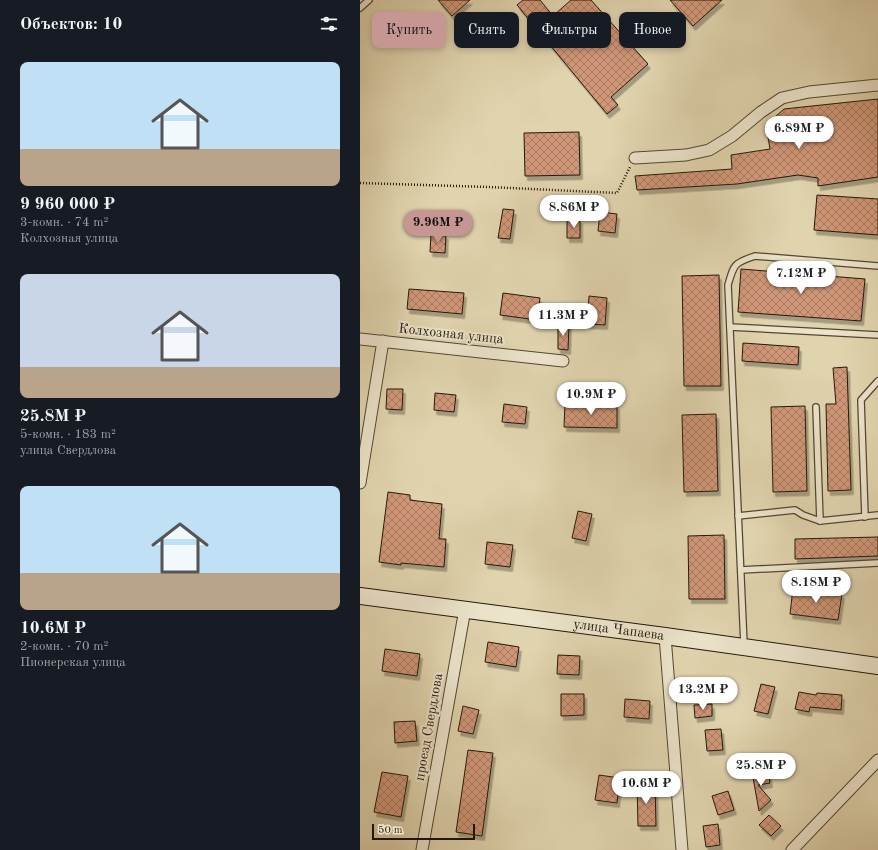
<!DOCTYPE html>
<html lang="ru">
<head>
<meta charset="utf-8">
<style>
	:root { --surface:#171b24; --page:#242831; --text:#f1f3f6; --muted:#9ea1a6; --accent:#c59692 }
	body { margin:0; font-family:"Old Standard TT",serif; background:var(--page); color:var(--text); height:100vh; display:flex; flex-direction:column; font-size:15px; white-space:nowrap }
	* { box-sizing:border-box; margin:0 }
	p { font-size:13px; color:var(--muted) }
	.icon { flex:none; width:22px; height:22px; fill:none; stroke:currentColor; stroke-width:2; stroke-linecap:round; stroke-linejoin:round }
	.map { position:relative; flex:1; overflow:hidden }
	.drawer { display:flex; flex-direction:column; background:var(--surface); width:360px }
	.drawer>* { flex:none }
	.hud { position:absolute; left:12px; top:12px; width:380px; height:36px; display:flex; gap:8px }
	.scale { position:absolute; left:12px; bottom:10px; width:103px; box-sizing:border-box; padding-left:4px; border:2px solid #24170a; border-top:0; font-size:11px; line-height:14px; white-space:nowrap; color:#24170a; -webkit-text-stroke:3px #ebe3ca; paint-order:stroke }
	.price { position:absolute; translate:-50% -34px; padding:0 9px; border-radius:14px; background:#fff; color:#222; font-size:13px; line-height:26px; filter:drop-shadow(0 1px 2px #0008) }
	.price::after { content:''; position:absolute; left:50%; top:24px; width:12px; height:9px; margin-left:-6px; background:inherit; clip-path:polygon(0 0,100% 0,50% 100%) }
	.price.selected { background:var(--accent); color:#111 }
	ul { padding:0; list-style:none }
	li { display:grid; align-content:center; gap:8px; height:212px; padding:0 20px }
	li span { display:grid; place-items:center; height:124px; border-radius:8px; color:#555 }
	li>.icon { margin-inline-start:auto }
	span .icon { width:72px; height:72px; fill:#fffc; stroke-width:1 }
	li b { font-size:17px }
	h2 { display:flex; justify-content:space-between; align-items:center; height:48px; padding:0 20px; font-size:17px }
	.tag { padding:0 14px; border-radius:8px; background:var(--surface); box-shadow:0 2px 6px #0003; font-size:14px; line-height:36px }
	.tag.selected { background:var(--accent); color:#111 }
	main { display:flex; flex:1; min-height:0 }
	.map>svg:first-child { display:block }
</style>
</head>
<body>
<main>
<section class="drawer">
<h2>Объектов: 10<svg class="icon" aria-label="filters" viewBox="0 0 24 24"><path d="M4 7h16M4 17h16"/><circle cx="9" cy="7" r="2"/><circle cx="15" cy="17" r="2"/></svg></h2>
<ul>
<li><span style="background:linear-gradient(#bfe0f5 70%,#b9a48a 0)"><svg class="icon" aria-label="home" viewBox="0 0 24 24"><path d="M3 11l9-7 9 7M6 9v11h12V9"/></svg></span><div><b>9 960 000 ₽</b><p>3-комн. · 74 m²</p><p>Колхозная улица</p></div></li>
<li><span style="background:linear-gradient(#c9d6e8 75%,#b9a48a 0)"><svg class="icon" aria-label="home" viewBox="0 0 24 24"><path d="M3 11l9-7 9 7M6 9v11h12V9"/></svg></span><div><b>25.8M ₽</b><p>5-комн. · 183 m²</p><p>улица Свердлова</p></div></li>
<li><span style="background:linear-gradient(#bfe0f5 70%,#b9a48a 0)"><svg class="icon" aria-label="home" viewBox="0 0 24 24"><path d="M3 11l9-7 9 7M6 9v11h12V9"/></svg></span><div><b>10.6M ₽</b><p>2-комн. · 70 m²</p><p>Пионерская улица</p></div></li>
</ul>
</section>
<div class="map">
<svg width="518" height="850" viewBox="0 0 518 850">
	<defs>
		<pattern id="building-cross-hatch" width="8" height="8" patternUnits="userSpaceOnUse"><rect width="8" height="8" fill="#d09778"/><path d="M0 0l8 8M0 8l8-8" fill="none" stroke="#a97a61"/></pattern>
		<filter id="shadow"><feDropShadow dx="2.5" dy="4.5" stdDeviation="0" flood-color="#0004"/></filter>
	</defs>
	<rect width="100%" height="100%" fill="#e0d4ae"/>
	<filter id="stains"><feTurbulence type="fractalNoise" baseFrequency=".005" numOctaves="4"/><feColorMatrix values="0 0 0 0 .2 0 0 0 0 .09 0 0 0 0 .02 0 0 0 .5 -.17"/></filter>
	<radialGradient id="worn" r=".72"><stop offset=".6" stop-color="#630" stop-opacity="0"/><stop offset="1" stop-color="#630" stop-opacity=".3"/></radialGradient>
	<g fill="url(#building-cross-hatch)" stroke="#24170a" filter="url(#shadow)">
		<polygon points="78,0 110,0 92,16"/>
		<polygon points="163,0 180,0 193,16 211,0 231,0 288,64 251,97 258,105 247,114 157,5"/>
		<polygon points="310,0 362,0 333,26"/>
		<polygon points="518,99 518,177 458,186 458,178 438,175 377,184 277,190 275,176 372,169 371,155 410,149 406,125 424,109"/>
		<polygon points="219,132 220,175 165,176 164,133"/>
		<polygon points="457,195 518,199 518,235 454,230"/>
		<polygon points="143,209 154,210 150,239 138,238"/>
		<polygon points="240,212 257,214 255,233 238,231"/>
		<polygon points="220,219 220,238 207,238 207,220"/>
		<polygon points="71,234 86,235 85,253 70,252"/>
		<polygon points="381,269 505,279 501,321 378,312"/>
		<polygon points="359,275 361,386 324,386 322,276"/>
		<polygon points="49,289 104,293 102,314 47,309"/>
		<polygon points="143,293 180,298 177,320 140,315"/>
		<polygon points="229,296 247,298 245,325 227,324"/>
		<polygon points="198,324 209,324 208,350 198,349"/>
		<polygon points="383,343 439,347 438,365 382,361"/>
		<polygon points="487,367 491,490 468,491 466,404 476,404 473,368"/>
		<polygon points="27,389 43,389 42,410 26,409"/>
		<polygon points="75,393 96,395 94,412 74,410"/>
		<polygon points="205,403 257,405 257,428 204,427"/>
		<polygon points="144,404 167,407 165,424 142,422"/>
		<polygon points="445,406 447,491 413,492 411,407"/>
		<polygon points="356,414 358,491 324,492 322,415"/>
		<polygon points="28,492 50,495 50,500 82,504 79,539 86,539 84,567 41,563 41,565 19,562"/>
		<polygon points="218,511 232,514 226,541 212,538"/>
		<polygon points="364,535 365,599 329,599 328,536"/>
		<polygon points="518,537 518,556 435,559 435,539"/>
		<polygon points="127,542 153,545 150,567 125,564"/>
		<polygon points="433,588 482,594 478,620 430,614"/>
		<polygon points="128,642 159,647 156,667 125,662"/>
		<polygon points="25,649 60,654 57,676 22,671"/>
		<polygon points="198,655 220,656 219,675 197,674"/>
		<polygon points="401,684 415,687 408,714 394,711"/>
		<polygon points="439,692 456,695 457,693 482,695 481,710 450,707 449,712 435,709"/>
		<polygon points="201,694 224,694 224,715 201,716"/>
		<polygon points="265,699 290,701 289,719 264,717"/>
		<polygon points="352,704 352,716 335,718 334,705"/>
		<polygon points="103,706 119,710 113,734 98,731"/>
		<polygon points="55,721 57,741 35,743 34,722"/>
		<polygon points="361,729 363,750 347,751 345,730"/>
		<polygon points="108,750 133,753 122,836 96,832"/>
		<polygon points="408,770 410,783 398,785 411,800 399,811 392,772"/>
		<polygon points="22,772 48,776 41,817 14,812"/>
		<polygon points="239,775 260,778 257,803 235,800"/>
		<polygon points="277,784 295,784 296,826 278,826"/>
		<polygon points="368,791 374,810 358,815 352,796"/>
		<polygon points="409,815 421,826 411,836 399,825"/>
		<polygon points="358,824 360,845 346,847 343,826"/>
	</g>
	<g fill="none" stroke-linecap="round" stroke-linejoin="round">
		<defs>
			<g id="lane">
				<polyline points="0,8 9,0"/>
				<polyline points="370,327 518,335"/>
				<polyline points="456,407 460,521"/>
				<polyline points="378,516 435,510 443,515 460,521 518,515"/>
				<polyline points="505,517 501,400 518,381"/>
				<polyline points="381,570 518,563"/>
				<path d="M384,645L368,285C374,264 374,263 395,256L518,266"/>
			</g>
			<g id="street">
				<polyline points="275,158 326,155 349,150 372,136 401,112 422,98 449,92 518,85"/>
				<polyline points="0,339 203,361"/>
				<polyline points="0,483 23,341"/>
				<polyline points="305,636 322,850"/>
				<polyline points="62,850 105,609"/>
				<polyline points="432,850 518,760"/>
			</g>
			<g id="secondary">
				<path id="s1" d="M0,596L305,636L518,666"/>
			</g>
		</defs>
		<use href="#lane" stroke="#534633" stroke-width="8"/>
		<use href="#street" stroke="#534633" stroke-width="13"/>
		<use href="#secondary" stroke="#24170a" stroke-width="18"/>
		<polyline stroke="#24170a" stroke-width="2.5" stroke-dasharray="1 2" stroke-linecap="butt" points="0,183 129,187 257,193 270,167"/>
		<use href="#lane" stroke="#ebe3ca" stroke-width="5.5"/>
		<use href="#street" stroke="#ebe3ca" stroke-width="11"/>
		<use href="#secondary" stroke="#ebe3ca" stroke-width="16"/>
	</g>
	<g text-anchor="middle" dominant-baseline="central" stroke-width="4" stroke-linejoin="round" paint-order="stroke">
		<g font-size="14" fill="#24170a" stroke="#ebe3ca">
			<text transform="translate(91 334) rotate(6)">Колхозная улица</text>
			<text stroke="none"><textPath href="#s1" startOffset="261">улица Чапаева</textPath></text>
			<text transform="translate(69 727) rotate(-80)">проезд Свердлова</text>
		</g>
	</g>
	<rect width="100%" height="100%" filter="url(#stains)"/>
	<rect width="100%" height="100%" fill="url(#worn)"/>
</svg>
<div class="scale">50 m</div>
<b class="price" style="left:439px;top:150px">6.89M ₽</b>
<b class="price" style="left:214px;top:229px">8.86M ₽</b>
<b class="price selected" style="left:78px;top:244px">9.96M ₽</b>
<b class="price" style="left:441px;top:295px">7.12M ₽</b>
<b class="price" style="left:203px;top:337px">11.3M ₽</b>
<b class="price" style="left:231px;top:416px">10.9M ₽</b>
<b class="price" style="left:456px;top:604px">8.18M ₽</b>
<b class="price" style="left:343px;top:711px">13.2M ₽</b>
<b class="price" style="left:401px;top:787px">25.8M ₽</b>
<b class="price" style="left:286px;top:805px">10.6M ₽</b>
<div class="hud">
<a class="tag selected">Купить</a>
<a class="tag">Снять</a>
<a class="tag">Фильтры</a>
<a class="tag">Новое</a>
</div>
</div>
</main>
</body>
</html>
